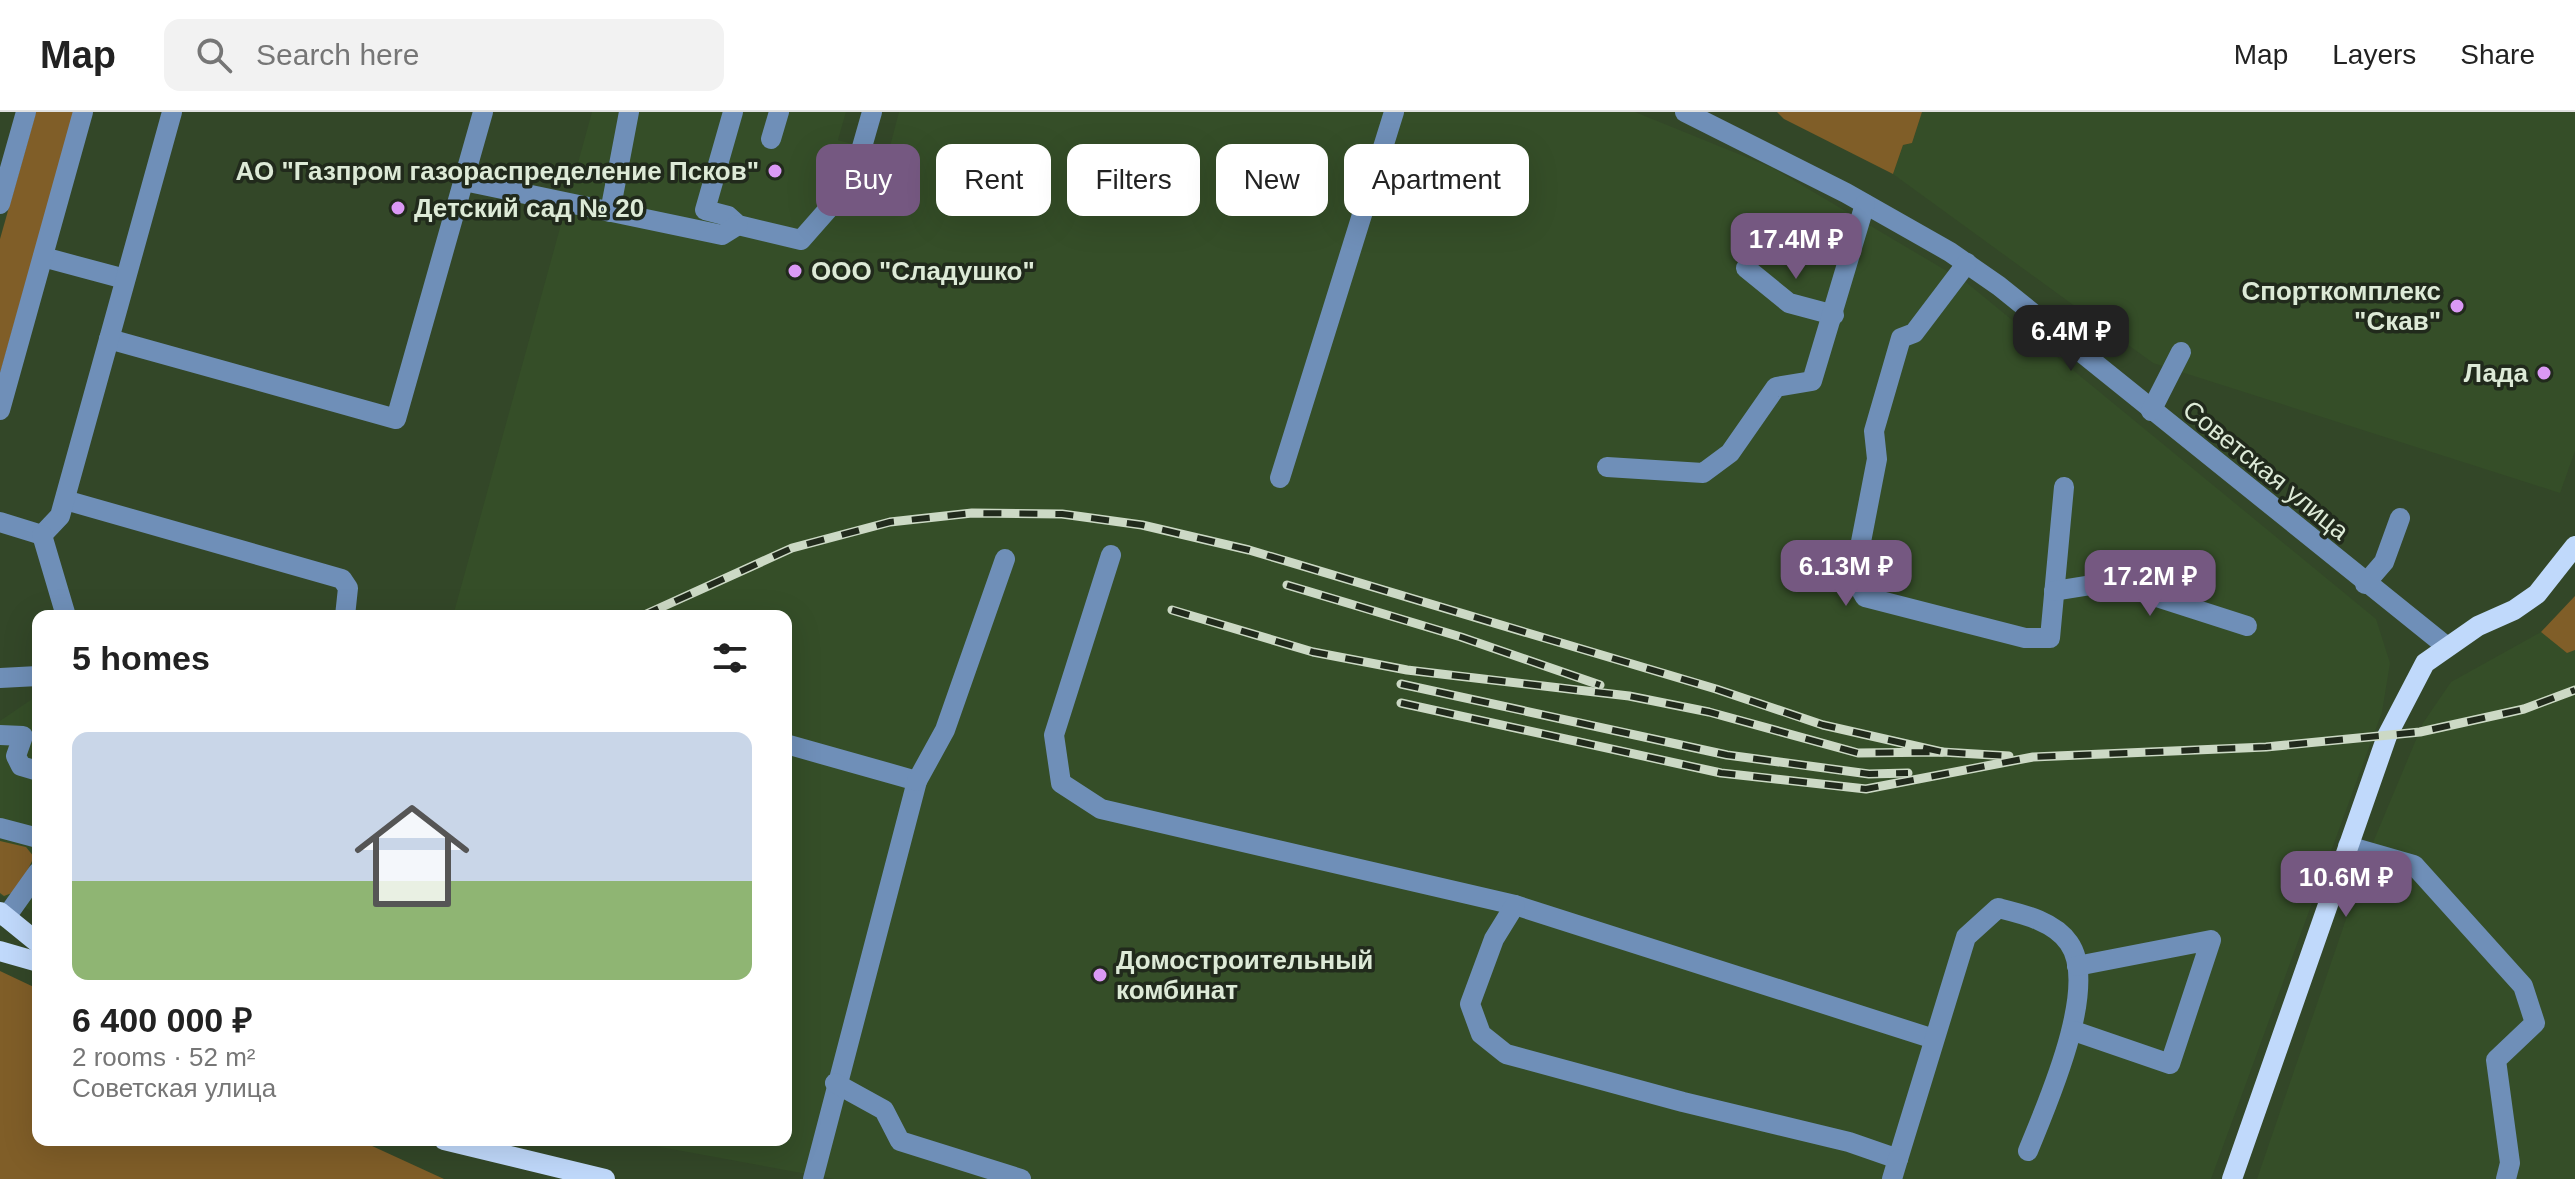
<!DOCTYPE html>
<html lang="en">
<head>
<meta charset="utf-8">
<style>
	:root { --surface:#fff; --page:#f2f2f2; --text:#222; --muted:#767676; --line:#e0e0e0; --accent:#755881 }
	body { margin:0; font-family:Helvetica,sans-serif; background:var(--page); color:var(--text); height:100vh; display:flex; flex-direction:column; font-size:30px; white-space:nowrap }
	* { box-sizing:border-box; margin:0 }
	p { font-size:26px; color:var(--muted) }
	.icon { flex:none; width:44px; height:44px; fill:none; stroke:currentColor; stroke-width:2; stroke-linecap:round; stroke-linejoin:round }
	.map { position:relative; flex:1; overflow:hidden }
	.drawer { position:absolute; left:32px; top:498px; width:760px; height:536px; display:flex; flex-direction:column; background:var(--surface); border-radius:16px; box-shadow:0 8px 32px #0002 }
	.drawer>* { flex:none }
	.top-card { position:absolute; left:816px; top:32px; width:760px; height:72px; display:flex; gap:16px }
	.price { position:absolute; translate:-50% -68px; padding:0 18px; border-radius:16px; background:var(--accent); color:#fff; font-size:26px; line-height:52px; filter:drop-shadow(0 2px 4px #0008) }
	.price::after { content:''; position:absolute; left:50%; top:48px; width:24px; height:18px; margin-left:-12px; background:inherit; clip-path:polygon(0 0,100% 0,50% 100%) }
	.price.selected { background:#222; color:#fff }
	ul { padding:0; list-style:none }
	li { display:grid; align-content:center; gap:16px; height:424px; padding:0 40px }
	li+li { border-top:2px solid var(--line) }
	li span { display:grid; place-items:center; height:248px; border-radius:16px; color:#555 }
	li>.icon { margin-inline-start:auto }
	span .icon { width:144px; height:144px; fill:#fffc; stroke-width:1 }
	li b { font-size:34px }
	h2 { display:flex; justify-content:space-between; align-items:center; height:96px; padding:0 40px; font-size:34px }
	.chip { padding:0 28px; border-radius:16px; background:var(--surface); box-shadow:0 8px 32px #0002; font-size:28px; line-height:72px }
	.chip.selected { background:var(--accent); color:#fff }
	header { display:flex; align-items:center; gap:48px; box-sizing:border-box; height:112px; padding:0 40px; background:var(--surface); border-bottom:2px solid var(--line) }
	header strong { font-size:38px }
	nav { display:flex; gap:44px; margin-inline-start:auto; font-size:28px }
	.search { width:560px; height:72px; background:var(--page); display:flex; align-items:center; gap:20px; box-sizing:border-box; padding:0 28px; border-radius:16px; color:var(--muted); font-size:30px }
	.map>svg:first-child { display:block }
</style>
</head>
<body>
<header>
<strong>Map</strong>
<div class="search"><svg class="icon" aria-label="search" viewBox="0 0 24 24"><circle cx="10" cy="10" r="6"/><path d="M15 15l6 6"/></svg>Search here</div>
<nav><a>Map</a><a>Layers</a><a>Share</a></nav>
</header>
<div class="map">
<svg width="2575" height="1067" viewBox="0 0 2575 1067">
	<rect width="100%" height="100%" fill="#334728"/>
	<g fill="#354e28">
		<polygon points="592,0 846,0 838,28 888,42 899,0 1635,0 1773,56 1967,171 2376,507 2390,551 2382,600 2211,1067 834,1067 622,1028 786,1028 786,504 453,504"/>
		<polygon points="1922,0 2575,0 2575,339 2560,381 2153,251 1893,62 1903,33 1912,31"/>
		<polygon points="2541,520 2566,540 2575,538 2575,1067 2257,1067 2369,740 2423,611 2451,570"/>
		<polygon points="38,583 38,802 0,783 0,609"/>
	</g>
	<g fill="#805e28">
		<polygon points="36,0 74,0 0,262 0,127"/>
		<polygon points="1777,0 1922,0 1912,31 1903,33 1893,62 1784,7"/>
		<polygon points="2575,484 2575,538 2567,541 2541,520"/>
		<polygon points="0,729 26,735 34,745 17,779 4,784 0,781"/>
		<polygon points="0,859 38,877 38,1028 359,1028 444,1067 0,1067"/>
	</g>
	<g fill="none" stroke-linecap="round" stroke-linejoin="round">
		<g stroke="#6f8fb8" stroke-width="20">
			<polyline points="733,0 705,98 728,104 738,113 801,128 852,70 872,0"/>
			<polyline points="1685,0 1846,81 1950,140 1999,174 2446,534"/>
			<polyline points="771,27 779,0"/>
			<polyline points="464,69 722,123 738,113"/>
			<polyline points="0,92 26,0"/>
			<polyline points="610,100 629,0"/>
			<polyline points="43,145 125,167"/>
			<polyline points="1967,151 1914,221 1901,226 1874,319 1877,347 1854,466 1865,485 2025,526 2050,526 2064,375"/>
			<polyline points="1746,156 1789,191 1834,203"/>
			<polyline points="109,227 396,307 483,0"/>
			<polyline points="0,298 83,0"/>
			<polyline points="2151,299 2181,240"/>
			<polyline points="1607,355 1703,361 1730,341 1776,275 1812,269 1865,92"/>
			<polyline points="1280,366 1394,0"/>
			<polyline points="65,388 342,467 348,476 345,504"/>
			<polyline points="0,410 42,423 60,404 172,0"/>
			<polyline points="42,423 66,504"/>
			<polyline points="1111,443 1054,623 1061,671 1101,697 1515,793 1934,927"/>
			<polyline points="2365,472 2384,450 2400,406"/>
			<polyline points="2054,479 2110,470 2247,514"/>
			<polyline points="0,566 38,564"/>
			<polyline points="0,623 23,624 16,644 21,654 38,659"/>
			<polyline points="786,632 917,669 813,1067"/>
			<polyline points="917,669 945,618 1005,447"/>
			<polyline points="0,716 38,726"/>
			<polyline points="2348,734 2414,753 2523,874 2535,911 2496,948 2510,1051 2506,1067"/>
			<path d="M1515,793L1494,827L1470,892L1481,922L1506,942L1683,990L1849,1030L1898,1047L1966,825L1998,796C2022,802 2054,809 2069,831C2100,875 2046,994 2028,1039"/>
			<polyline points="6,805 38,760"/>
			<polyline points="2074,919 2170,952 2211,828 2077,854"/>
			<polyline points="835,971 884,998 900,1029 1021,1067"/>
			<polyline points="1892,1067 1898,1047"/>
		</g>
		<g stroke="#c0d9fb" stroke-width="20">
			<polyline points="0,800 38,831"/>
			<polyline points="0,839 38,850"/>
			<polyline points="444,1028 605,1067"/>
			<polyline points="2232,1067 2387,624 2425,551 2478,514 2514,498 2537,482 2575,434"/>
		</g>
		<defs>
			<g id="rail">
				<polyline points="1287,473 1461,525 1600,573"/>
				<polyline points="1172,498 1313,540 1407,558 1629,584 1709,600 1858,641 1942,640 2009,644"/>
				<polyline points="642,504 792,436 890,410 972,401 1062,402 1142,413 1249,438 1716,577 1823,613 1942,640"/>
				<polyline points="1401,572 1727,643 1869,662 1908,661"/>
				<polyline points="1401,591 1721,661 1866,677 2033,645 2266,635 2420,620 2524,597 2575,578"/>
			</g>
		</defs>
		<use href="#rail" stroke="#ccd9c5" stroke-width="9"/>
		<use href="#rail" stroke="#212a1c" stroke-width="6" stroke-dasharray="18" stroke-linecap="butt"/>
	</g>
	<g fill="#db99f5" stroke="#212a1c" stroke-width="3">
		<circle cx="775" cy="59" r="8"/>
		<circle cx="398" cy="96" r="8"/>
		<circle cx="795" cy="159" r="8"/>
		<circle cx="2457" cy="194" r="8"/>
		<circle cx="2544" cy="261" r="8"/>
		<circle cx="1100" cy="863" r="8"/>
	</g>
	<g text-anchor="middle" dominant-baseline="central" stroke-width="7" stroke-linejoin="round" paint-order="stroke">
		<g font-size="26" font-weight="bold" fill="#ddead7" stroke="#212a1c" text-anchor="end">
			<text x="759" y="59">АО "Газпром газораспределение Псков"</text>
			<text x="414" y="96" text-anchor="start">Детский сад № 20</text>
			<text x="811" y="159" text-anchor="start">ООО "Сладушко"</text>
			<text x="2441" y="179">Спорткомплекс<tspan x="2441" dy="30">"Скав"</tspan></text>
			<text x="2528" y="261">Лада</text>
			<text x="1116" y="848" text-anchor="start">Домостроительный<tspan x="1116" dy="30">комбинат</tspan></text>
		</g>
		<g font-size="26" fill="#ddead7" stroke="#212a1c">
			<text transform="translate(2266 358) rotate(39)">Советская улица</text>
		</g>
	</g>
</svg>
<b class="price" style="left:1796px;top:169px">17.4M ₽</b>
<b class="price selected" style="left:2071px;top:261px">6.4M ₽</b>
<b class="price" style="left:1846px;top:496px">6.13M ₽</b>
<b class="price" style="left:2150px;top:506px">17.2M ₽</b>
<b class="price" style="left:2346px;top:807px">10.6M ₽</b>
<div class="top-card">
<a class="chip selected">Buy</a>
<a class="chip">Rent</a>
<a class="chip">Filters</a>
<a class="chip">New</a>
<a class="chip">Apartment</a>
</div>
<section class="drawer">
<h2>5 homes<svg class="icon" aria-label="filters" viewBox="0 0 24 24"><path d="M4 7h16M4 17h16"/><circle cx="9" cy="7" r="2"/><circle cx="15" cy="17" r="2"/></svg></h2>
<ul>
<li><span style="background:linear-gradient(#c9d6e8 60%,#8fb573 0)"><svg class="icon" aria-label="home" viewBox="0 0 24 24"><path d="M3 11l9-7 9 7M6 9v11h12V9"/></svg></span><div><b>6 400 000 ₽</b><p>2 rooms · 52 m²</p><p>Советская улица</p></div></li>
</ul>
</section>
</div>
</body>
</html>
